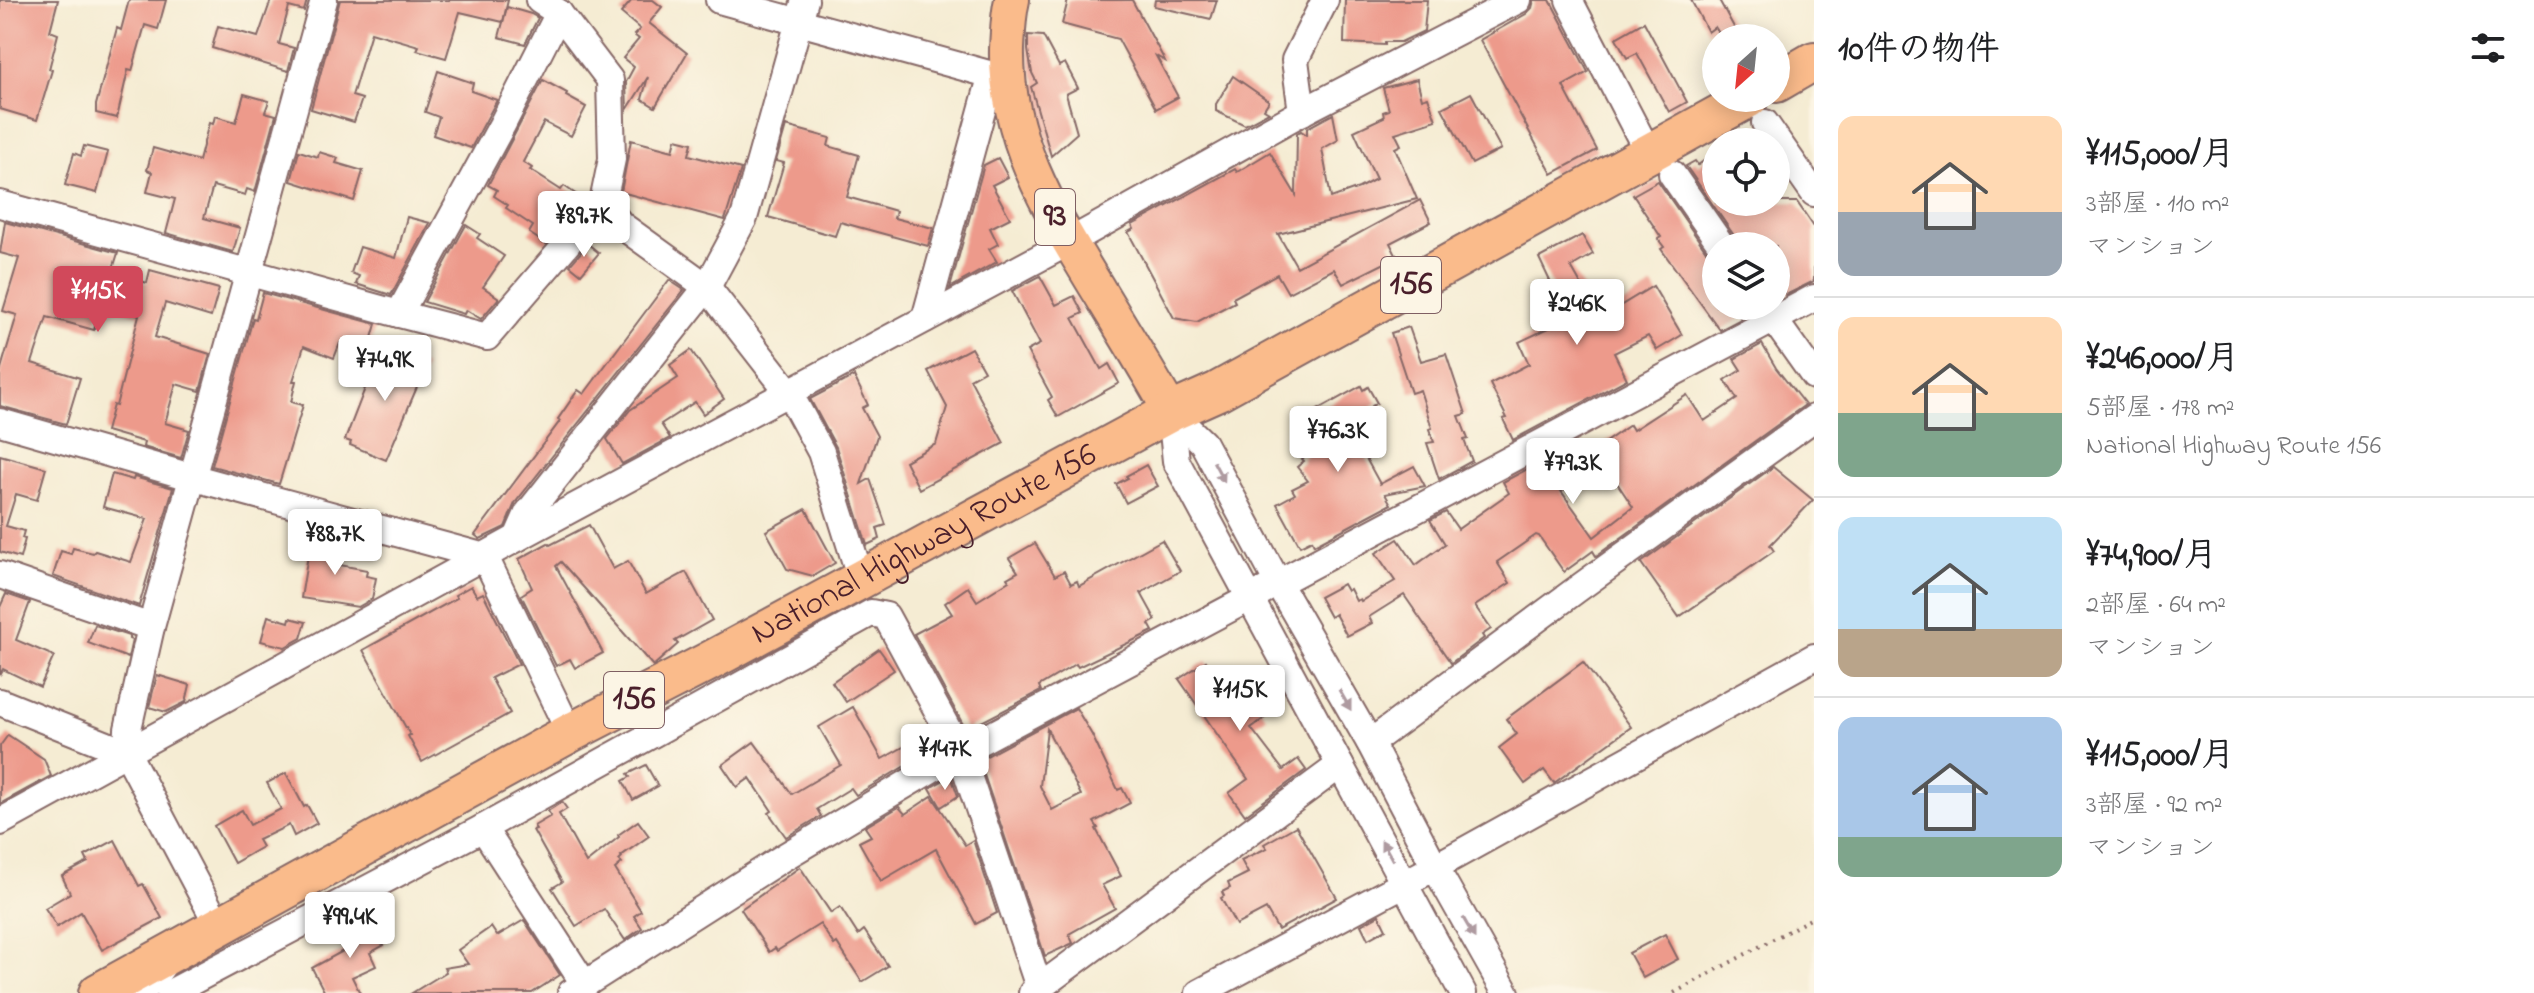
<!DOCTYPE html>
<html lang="ja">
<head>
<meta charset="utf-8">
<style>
	:root { --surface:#fff; --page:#f2f2f2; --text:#202124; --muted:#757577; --line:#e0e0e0; --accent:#d1495b }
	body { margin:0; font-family:"Indie Flower","Klee One",sans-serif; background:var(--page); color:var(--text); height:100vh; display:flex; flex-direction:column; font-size:30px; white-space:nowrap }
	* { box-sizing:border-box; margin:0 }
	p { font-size:26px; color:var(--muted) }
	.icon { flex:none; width:44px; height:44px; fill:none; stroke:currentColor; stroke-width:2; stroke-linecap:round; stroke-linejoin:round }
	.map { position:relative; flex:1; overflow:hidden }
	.panel { display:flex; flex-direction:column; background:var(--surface); width:720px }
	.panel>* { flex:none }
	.needle { width:52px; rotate:207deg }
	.tools { position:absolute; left:1702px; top:24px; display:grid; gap:16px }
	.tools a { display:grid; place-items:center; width:88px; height:88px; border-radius:50%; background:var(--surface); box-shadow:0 4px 20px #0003; font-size:40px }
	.price { position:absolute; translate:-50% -68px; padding:0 18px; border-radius:8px; background:#fff; color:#222; font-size:26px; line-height:52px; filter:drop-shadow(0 2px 4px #0008) }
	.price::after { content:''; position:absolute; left:50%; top:48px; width:24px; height:18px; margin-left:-12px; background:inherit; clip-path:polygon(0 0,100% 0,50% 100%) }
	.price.selected { background:var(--accent); color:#fff }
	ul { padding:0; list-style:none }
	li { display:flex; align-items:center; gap:24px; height:200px; padding:0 24px }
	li+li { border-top:2px solid var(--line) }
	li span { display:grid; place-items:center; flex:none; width:224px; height:160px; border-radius:16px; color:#555 }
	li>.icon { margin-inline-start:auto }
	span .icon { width:96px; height:96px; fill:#fffc; stroke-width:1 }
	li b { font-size:34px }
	h2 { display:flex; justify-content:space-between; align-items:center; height:96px; padding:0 24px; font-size:34px }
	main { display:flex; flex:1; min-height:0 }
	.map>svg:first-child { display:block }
</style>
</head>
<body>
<main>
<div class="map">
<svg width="1814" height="993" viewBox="0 0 1814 993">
	<rect width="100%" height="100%" fill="#fcf5e5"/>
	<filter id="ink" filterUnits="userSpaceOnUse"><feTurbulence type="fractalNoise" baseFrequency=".0125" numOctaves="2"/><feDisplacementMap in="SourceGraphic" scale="16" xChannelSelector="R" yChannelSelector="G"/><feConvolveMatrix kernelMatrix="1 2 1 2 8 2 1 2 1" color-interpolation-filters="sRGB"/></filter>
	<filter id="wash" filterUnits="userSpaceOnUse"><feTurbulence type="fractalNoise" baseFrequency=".006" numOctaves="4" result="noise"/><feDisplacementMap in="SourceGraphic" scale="32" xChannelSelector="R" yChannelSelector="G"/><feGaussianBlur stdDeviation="1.8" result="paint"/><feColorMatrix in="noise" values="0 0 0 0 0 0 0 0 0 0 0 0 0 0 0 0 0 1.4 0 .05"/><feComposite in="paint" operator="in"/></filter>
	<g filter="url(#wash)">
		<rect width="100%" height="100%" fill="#f5ecd3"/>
		<g id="blocks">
			<g fill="#ed9a8b" fill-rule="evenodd">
				<polygon points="0,0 58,0 50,31 58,34 49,69 52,70 37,120 0,109"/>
				<polygon points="129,0 166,0 158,29 145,25 132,71 128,70 117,118 96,113 96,105 117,28 121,30"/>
				<polygon points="271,0 307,0 304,11 289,7 279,44 294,48 288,71 212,48 218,26 258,37"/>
				<polygon points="340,0 508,0 503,22 460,12 446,58 417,50 419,46 371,32 352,96 362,99 354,122 311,109"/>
				<polygon points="632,0 653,0 662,7 649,23 687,53 655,107 642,99 648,77 627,110 626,82 634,67 623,58 639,39 634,35 640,29 621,13"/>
				<polygon points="1068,0 1132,0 1165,61 1156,56 1178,97 1156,109 1118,39 1062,24"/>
				<polygon points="1155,0 1217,0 1211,19 1154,6"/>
				<polygon points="1345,0 1427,0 1424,31 1401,42 1385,42 1385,45 1344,43"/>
				<polygon points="1534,0 1550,0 1588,72 1563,86 1597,150 1552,174 1480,40 1526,14 1532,8"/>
				<polygon points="1691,0 1719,0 1740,38 1722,38 1715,27 1708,32"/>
				<polygon points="507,7 531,14 538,18 525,44 499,37"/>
				<polygon points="1644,22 1687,102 1669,112 1637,53 1627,58 1616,38"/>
				<polygon points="1028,35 1043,36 1059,66 1065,63 1078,88 1066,94 1077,133 1051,156 1031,87 1037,83 1032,73 1028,50"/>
				<polygon points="438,71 473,83 471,91 497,100 471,148 433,135 439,117 425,112"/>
				<polygon points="1233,76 1269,101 1264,109 1269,112 1245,125 1216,111 1216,104"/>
				<polygon points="1417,79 1422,99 1428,97 1436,120 1395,133 1401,145 1395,148 1417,199 1278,234 1297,267 1420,200 1431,222 1390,243 1397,257 1343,284 1334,269 1288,293 1277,274 1233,298 1235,302 1197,322 1174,318 1128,232 1134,229 1132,225 1235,169 1237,172 1270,152 1296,195 1297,133 1301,131 1307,135 1307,128 1333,114 1338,140 1322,149 1331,198 1359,188 1376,179 1354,131 1384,117 1383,112 1389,110 1383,88"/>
				<polygon points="543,80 567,93 566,96 586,107 571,136 544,122 523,162 532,168 530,170 561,190 564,186 580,197 568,218 546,244 529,233 533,226 506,208 508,205 494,196 497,190 488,185"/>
				<polygon points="1471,93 1501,149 1472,164 1442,108"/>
				<polygon points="244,94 269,101 265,112 276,115 255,192 247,189 245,195 213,186 204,218 240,228 233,252 166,233 175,199 147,192 152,172 147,170 153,148 199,161 209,123 213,124 215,116 236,122"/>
				<polygon points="786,126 830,138 828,146 859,155 847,197 896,211 894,218 933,228 928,246 840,222 835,236 768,217 784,163 776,161"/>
				<polygon points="676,139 692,143 689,155 741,169 725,220 621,192 631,140 673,151"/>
				<polygon points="84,146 108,152 97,193 65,185 74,153 81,156"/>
				<polygon points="299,151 318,157 319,152 338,158 336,163 363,171 354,201 291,181"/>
				<polygon points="1716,152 1716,202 1797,202 1814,227 1814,281 1786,295 1776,281 1776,246 1738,246 1735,237 1686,166 1695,161 1698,165"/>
				<polygon points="998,158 1008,177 992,185 1010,218 990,228 998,244 989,249 997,262 950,288 984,165"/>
				<polygon points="1658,181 1709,255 1716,261 1716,306 1732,306 1741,319 1720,330 1661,249 1664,247 1658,239 1661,237 1633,195"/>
				<polygon points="407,217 430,223 391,295 356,284 359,276 351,273 360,247 396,258"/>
				<polygon points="5,222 118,253 112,272 147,283 150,270 219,289 211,317 165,303 155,337 210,354 200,391 176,384 165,423 189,430 181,458 143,447 144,442 106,431 113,405 116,406 139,315 101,304 94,330 47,317 32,363 80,378 66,424 0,406 0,372 17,315 3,311 19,258 0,253"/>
				<polygon points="466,225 480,234 477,238 504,256 483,287 499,298 481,319 466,310 464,314 424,302"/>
				<polygon points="1582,235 1593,254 1571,267 1600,318 1653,286 1682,335 1657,350 1648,336 1614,353 1627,379 1513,440 1503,419 1507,418 1490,384 1529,364 1519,342 1568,319 1539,258"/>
				<polygon points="588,244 599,253 581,274 570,265"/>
				<polygon points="1040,276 1056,305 1074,296 1083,313 1073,318 1101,369 1109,364 1119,383 1058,417 1048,400 1052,397 1027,351 1040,344 1012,291"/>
				<polygon points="669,280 684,290 515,503 505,527 480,539 475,535 560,421 558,419 578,390 584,394"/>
				<polygon points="263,293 376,324 368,352 340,343 334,358 304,346 293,381 296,381 291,402 303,405 279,484 212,466 253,318 256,319"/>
				<polygon points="1409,327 1421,361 1446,354 1466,414 1459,416 1468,439 1464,440 1472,461 1439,479 1427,443 1434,442 1429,429 1432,428 1420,390 1411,393 1391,333"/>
				<path d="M1762,344L1776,368L1805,405L1596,556L1593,551L1564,572L1539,536L1536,535L1497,562L1510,583L1475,606L1491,629L1482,635L1484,638L1451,663L1404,595L1369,617L1372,623L1347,636L1335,614L1330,617L1319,597L1343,584L1347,591L1350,589L1356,601L1360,599L1361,601L1395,581L1376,553L1398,539L1416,565L1445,544L1430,520L1446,512L1458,529L1509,493L1503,482L1567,448L1575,463L1630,425L1633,430L1687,395L1704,421L1737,399L1725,380L1741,370L1734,359ZM1607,468L1633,507L1594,537L1561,491Z"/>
				<polygon points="381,347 426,366 386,460 350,445 351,442 345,440"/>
				<polygon points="971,348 984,371 970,379 1004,443 919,489 905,461 936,444 947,407 928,371"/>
				<polygon points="691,350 724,399 703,414 695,402 661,424 670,438 622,464 607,439 630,410 678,378 670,365"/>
				<polygon points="854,376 868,405 862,408 877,436 861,484 870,479 886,525 877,528 880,539 867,545 836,447 810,399"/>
				<polygon points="1361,386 1363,390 1368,387 1377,403 1372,406 1374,410 1347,424 1380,484 1414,466 1425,486 1385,494 1391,504 1314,545 1312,540 1300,546 1277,504 1295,494 1292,489 1308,481 1297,467 1304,461 1302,459 1314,449 1298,421"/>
				<polygon points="0,455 46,468 37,500 16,494 6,526 24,531 22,538 25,539 20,558 0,552"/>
				<polygon points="1146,465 1158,486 1126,503 1116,484 1128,478 1126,476"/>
				<polygon points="1773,467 1813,500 1770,545 1774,551 1679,617 1641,563"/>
				<polygon points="112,474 133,480 134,477 173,488 139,606 53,576 61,551 71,554 73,548 93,553 95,551 131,562 147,519 103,507"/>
				<polygon points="806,509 835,563 813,576 787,569 766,531"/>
				<polygon points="589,525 613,569 628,561 646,594 686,572 712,620 675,641 678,644 653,666 561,562 556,566 603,653 575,668 570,659 556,666 521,595 532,588 519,559 548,543 550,545"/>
				<polygon points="322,529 339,534 334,564 367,570 366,576 376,578 372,599 358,607 301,598 309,549 317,551"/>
				<polygon points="1162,540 1180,571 1141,593 1156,620 1149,624 1153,631 1078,667 1076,664 1039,686 1041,691 966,730 914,634 952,614 945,603 968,587 977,601 1009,581 1007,578 1018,572 1009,558 1035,543 1055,576 1064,571 1071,584 1077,581 1079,586"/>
				<polygon points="471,586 477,596 483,593 519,664 491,678 510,713 422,762 408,736 410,735 363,650 457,598 455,595"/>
				<polygon points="6,594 30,602 16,640 54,656 40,687 3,669 0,675 0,607"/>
				<polygon points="268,616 289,622 290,618 306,622 301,638 285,647 261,641"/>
				<polygon points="95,625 129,636 129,639 132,640 128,658 88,643"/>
				<polygon points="879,649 894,670 846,702 832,682"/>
				<polygon points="1206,661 1224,688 1251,671 1268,696 1257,703 1266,717 1251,728 1283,770 1298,759 1306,770 1245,815 1229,793 1248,779 1179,679"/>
				<polygon points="1583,662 1631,727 1554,783 1544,770 1525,784 1499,748 1517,734 1506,719"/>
				<polygon points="157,675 190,685 186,702 166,712 149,707"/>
				<polygon points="853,707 882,759 923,736 932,750 856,795 851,788 817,809 821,816 786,837 769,813 772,811 750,778 737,787 722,765 754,742 792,794 841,765 819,727"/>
				<path d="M1076,708L1092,735L1118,790L1122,788L1130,803L1094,822L1098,828L1096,829L1121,876L1102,885L1115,908L1069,934L1073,943L1071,944L1045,956L979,760ZM1047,729L1081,795L1052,810L1040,786Z"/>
				<polygon points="8,735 44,759 51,776 0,804 0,746"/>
				<polygon points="646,765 658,786 633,800 623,781 630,777 628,774"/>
				<polygon points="286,773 304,807 307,805 317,823 294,836 289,825 258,840 262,847 234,863 214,826 242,810 250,825 281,809 267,783"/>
				<polygon points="951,776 958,796 941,807 930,788"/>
				<polygon points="932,796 965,845 973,840 997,913 976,924 936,849 881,881 859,842 871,836 865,827 899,807 905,814"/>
				<polygon points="562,802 567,809 559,814 586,863 619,837 618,835 638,821 649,836 621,856 622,857 619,860 622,863 615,869 641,911 634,916 642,928 625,940 604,909 576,926 552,888 562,882 533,830 536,829 534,826 551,816 548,811"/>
				<polygon points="1296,826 1337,898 1278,930 1266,909 1236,925 1221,898 1224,896 1222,892 1230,888 1228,883 1248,873 1241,860 1267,848 1264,844"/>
				<polygon points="115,840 139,886 143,884 162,918 102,950 81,912 57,927 45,908 70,893 62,876 88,862 85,856"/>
				<polygon points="800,867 831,913 840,907 858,935 864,930 888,966 862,982 837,943 834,945 820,924 777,951 775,948 769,952 741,909"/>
				<polygon points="1379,915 1386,929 1368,939 1361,925"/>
				<polygon points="370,917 384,945 370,953 376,966 352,977 360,993 325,993 312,968 354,945 346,930"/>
				<polygon points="524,920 560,975 532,993 412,993 446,972 444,968 468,964 458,950 491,927 497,936"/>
				<polygon points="1665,934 1678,959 1643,978 1629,953"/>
			</g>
		</g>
	</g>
	<g filter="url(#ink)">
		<use href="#blocks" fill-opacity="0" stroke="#866766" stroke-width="2"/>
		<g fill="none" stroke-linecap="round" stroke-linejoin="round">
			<defs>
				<g id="minor">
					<polyline points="539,0 559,13 610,80 612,159 603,202 621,225 707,287 788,391 821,452 861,579"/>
					<polyline points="719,0 1007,79"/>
					<polyline points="1569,0 1649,154"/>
					<polyline points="1302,112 1295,60 1325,0"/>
					<polyline points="1765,123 1814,193"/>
					<polyline points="1672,174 1722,246"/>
					<polyline points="0,204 399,314 502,125 559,13"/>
					<polyline points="1765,307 1814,376"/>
					<polyline points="399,314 487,337 603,202"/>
					<polyline points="925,319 992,74"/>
					<polyline points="1171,412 1203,443 1278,583 1370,743 1435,867 1506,993"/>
					<polyline points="1171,412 1176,461 1463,993"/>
					<polyline points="0,422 191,477 485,557 570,733"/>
					<polyline points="517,538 528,513 707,287 744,218 805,0"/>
					<polyline points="0,575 151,627"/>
					<polyline points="0,702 127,753 219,927"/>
					<polyline points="1370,743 1576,590 1814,418"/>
					<polyline points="127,753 128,729 151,627 324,0"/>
					<polyline points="0,822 517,538 1069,242 1302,112 1518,0"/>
					<polyline points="483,828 585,985"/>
					<polyline points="142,993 167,960"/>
					<polyline points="170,993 483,828 871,613 886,616 960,752 1041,993"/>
					<polyline points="571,993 784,857 960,752 1814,298"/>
					<polyline points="1032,993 1340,765"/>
					<polyline points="1199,993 1435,867 1814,657"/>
				</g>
				<path id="major" d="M1012,0C1008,16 1008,32 1007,49C1005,141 1053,215 1099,291C1123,331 1148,371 1171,412"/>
				<g id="highway">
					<polyline points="1776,83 1814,61"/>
					<path id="s1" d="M98,993L570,733L706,663L1171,412L1218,391L1749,98"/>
				</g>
			</defs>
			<use href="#minor" stroke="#866766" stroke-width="30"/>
			<use href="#major" stroke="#866766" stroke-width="38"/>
			<use href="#highway" stroke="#866766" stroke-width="42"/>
			<polyline stroke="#866766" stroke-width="4" stroke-dasharray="2 6" stroke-linecap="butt" points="1674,993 1814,917"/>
			<use href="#minor" stroke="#fff" stroke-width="26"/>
			<use href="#major" stroke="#fabb8b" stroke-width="34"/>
			<use href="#highway" stroke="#fabb8b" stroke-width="38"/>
		</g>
		<defs><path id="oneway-solid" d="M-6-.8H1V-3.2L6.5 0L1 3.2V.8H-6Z" transform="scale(2)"/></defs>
		<g fill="#ae9aa0">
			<use href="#oneway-solid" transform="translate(1219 472) rotate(62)"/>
			<use href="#oneway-solid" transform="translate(1345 700) rotate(60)"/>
			<use href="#oneway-solid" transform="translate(1387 850) rotate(-119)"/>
			<use href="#oneway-solid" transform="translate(1469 928) rotate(60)"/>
		</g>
	</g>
	<g text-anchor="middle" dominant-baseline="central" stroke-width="6" stroke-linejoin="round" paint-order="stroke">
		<g fill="#fcf5e5" stroke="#7f5f63" stroke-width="2">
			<rect x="1035" y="189" width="40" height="56" rx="6"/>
			<rect x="1381" y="257" width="60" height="56" rx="6"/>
			<rect x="604" y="672" width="60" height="56" rx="6"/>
		</g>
		<g font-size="32" font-weight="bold" fill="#4a1f2b">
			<text x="1055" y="217">93</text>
			<text x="1411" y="285">156</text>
			<text x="634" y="700">156</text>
		</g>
		<g font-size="34" fill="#4a1f2b" stroke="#fcf5e5">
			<text stroke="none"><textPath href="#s1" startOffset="940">National Highway Route 156</textPath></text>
		</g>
	</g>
</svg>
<div class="tools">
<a><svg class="needle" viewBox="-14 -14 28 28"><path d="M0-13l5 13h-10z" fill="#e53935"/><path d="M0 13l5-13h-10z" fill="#757577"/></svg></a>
<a><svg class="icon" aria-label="locate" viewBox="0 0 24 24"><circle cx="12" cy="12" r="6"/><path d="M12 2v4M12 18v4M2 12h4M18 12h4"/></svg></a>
<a><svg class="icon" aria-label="layers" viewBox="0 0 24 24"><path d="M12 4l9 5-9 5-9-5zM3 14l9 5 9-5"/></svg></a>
</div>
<b class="price" style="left:584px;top:259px">¥89.7K</b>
<b class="price selected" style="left:98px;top:334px">¥115K</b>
<b class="price" style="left:1577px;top:347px">¥246K</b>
<b class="price" style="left:385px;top:403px">¥74.9K</b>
<b class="price" style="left:1338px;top:474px">¥76.3K</b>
<b class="price" style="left:1573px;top:506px">¥79.3K</b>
<b class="price" style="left:335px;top:577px">¥88.7K</b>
<b class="price" style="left:1240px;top:733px">¥115K</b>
<b class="price" style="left:945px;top:792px">¥147K</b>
<b class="price" style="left:350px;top:960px">¥99.4K</b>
</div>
<section class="panel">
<h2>10件の物件<svg class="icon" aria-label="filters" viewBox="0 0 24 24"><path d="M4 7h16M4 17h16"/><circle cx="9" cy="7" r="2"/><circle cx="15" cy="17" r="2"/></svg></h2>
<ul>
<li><span style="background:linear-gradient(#ffd9b3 60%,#9aa5b1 0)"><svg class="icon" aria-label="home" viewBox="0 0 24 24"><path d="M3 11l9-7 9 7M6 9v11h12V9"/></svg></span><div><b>¥115,000/月</b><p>3部屋 · 110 m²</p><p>マンション</p></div></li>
<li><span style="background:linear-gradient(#ffd9b3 60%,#7fa58c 0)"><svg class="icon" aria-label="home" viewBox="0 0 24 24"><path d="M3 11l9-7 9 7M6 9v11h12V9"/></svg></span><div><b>¥246,000/月</b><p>5部屋 · 178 m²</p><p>National Highway Route 156</p></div></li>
<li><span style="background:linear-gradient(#bfe0f5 70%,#b9a48a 0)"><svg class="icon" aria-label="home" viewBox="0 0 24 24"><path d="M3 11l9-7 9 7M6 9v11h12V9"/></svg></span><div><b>¥74,900/月</b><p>2部屋 · 64 m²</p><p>マンション</p></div></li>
<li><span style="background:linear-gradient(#a9c7e8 75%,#7fa58c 0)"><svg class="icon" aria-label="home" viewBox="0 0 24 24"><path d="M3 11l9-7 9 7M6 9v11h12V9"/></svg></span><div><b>¥115,000/月</b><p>3部屋 · 92 m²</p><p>マンション</p></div></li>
</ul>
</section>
</main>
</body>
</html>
